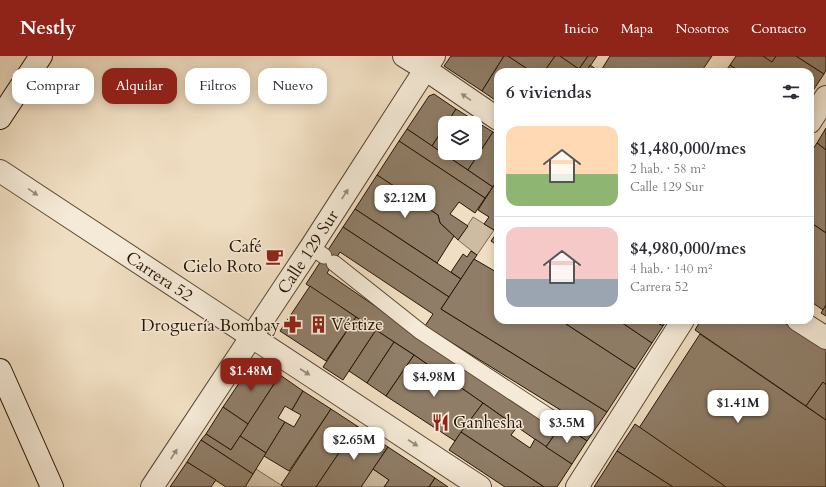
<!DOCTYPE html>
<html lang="es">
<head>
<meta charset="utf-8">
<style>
	:root { --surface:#fff; --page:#f7f7f7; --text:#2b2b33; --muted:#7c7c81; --line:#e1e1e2; --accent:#8f2418 }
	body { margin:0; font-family:Cardo,serif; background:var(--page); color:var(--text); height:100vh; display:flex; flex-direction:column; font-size:15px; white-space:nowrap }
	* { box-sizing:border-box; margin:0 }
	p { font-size:13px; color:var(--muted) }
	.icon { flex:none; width:22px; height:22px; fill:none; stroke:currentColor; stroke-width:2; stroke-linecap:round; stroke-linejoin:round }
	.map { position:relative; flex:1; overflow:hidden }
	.drawer { position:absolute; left:494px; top:12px; width:320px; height:256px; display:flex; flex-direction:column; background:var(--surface); border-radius:12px; box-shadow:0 2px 10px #0003 }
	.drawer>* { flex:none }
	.guide { position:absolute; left:12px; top:12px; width:380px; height:36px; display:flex; gap:8px }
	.buttons { position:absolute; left:438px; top:60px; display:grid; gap:8px }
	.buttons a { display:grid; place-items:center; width:44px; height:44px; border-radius:8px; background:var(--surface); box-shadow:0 2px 10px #0003; font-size:20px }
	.price { position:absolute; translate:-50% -34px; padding:0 9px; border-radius:8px; background:#fff; color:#222; font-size:13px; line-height:26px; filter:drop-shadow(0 1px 2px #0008) }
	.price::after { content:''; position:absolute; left:50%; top:24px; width:12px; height:9px; margin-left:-6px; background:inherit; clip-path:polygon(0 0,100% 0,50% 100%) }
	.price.selected { background:var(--accent); color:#fff }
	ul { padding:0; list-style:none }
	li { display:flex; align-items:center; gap:12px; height:100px; padding:0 12px }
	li+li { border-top:1px solid var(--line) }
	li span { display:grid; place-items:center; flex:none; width:112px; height:80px; border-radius:12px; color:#555 }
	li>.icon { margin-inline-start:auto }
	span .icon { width:48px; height:48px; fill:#fffc; stroke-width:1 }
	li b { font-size:17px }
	h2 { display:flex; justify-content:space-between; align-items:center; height:48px; padding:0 12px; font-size:17px }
	.chip { padding:0 14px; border-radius:12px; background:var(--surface); box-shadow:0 2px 10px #0003; font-size:14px; line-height:36px }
	.chip.selected { background:var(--accent); color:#fff }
	header { display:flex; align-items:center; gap:24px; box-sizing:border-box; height:56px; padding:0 20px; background:var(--accent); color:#fff }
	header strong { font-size:19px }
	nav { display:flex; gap:22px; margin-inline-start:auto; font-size:14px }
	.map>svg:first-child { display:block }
</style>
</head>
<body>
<header>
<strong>Nestly</strong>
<nav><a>Inicio</a><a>Mapa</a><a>Nosotros</a><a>Contacto</a></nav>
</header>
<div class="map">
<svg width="826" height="431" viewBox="0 0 826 431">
	<rect width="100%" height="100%" fill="#f0dec2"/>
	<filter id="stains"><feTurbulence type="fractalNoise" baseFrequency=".005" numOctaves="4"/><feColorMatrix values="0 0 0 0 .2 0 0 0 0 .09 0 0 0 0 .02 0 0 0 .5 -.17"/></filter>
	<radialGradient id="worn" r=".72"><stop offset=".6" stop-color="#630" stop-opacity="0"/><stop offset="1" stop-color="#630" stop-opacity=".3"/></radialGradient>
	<g fill="#cebca2" stroke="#7a6854">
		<polygon points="473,161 494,174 477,199 458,184"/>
		<polygon points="256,413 284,431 245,431"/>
		<polygon points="373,413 389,424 384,431 361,431"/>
	</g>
	<g fill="#8f7d67" stroke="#261405">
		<polygon points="451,0 504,0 482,35 444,10"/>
		<polygon points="504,0 508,0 532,16 498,16 498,46 482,35"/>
		<polygon points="508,0 555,0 544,16 532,16"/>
		<polygon points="555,0 560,0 579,13 577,16 544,16"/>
		<polygon points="560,0 588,0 579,13"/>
		<polygon points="588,0 597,0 586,16 577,16"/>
		<polygon points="610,0 712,0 701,16 600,16"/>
		<polygon points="736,0 763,0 772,6 776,0 796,0 824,18 810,39 810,16 740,16 730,9"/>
		<polygon points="763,0 776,0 772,6"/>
		<polygon points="796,0 826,0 826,14 824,18"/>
		<polygon points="590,9 600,16 586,16"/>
		<polygon points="730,9 740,16 725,16"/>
		<polygon points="434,38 456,53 447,67 445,67 445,70 432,90 407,73 429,40"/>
		<polygon points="456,53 472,63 469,67 447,67"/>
		<polygon points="472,63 493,76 468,114 447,100 449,97 475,97 475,67 469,67"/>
		<polygon points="445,70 445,97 449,97 447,100 432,90"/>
		<polygon points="826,72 826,94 817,87"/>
		<polygon points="407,73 493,131 485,142 399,85"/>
		<polygon points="493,76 498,80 498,123 493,131 468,114"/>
		<polygon points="399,85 485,142 475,157 459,146 450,158 468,170 458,184 440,167 438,159 377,119"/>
		<polygon points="817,87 826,94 826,177 810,166 810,98"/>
		<polygon points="377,119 438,159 440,167 454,180 437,207 355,153"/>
		<polygon points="498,123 498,168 494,174 484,168 489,161 478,154"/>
		<polygon points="355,153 461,223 449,241 343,171"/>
		<polygon points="810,166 826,177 826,249 823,254 810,245"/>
		<polygon points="343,171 449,241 441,253 607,356 587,385 568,373 575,363 425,270 433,258 340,196 327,217 557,375 546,391 414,299 306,228"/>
		<polygon points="498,175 498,190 491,185"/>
		<polygon points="471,195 477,199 461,223 451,216 463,198 467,201"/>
		<polygon points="474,203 498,217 498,264 560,264 635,313 607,356 441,253"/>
		<polygon points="310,230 356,261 326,305 280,275"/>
		<polygon points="826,249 826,260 821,257"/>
		<polygon points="356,261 376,274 343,324 323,311"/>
		<polygon points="560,264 618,264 652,287 635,313"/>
		<polygon points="618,264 653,264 663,270 652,287"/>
		<polygon points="653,264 667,264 663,270"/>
		<polygon points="701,264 780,264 826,293 826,329 823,326 806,350 695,274"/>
		<polygon points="376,274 394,286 367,327 349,315"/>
		<polygon points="700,278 826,364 826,431 726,431 639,372"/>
		<polygon points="394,286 414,299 386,340 367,327"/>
		<polygon points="414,299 483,347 455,385 386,340"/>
		<polygon points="260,306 280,319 248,368 223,351 252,308"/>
		<polygon points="280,319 303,335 292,354 285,350 278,362 285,366 266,397 240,380"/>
		<polygon points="823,326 826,329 826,364 806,350"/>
		<polygon points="303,335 331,353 289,415 264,400 285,366 294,371 301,359 292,354"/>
		<polygon points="483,347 517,371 511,379 530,392 535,383 572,408 557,431 544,431 461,376"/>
		<polygon points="223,351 248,368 231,394 206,378"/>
		<polygon points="331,353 357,370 316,431 284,431 281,429"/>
		<polygon points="562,368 587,385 572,408 546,391"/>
		<polygon points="635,368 726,431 673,431 617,395"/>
		<polygon points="357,370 388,391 361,431 316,431"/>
		<polygon points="461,376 544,431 505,431 449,394"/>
		<polygon points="206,378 231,394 240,380 266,397 253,418 201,384"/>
		<polygon points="201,384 253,418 245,431 226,431 187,406"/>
		<polygon points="388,391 435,422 429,431 384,431 389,424 373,413"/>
		<polygon points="617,395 673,431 594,431"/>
		<polygon points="187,406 216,424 211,431 170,431"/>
		<polygon points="435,422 448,431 429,431"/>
	</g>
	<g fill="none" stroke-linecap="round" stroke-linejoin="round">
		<defs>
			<g id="lane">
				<polyline points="311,191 324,200"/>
				<polyline points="334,207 421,276 556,365"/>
			</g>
			<g id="street">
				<polyline points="404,0 425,13 498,63"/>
				<polyline points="810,66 826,41"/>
				<path id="s1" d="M0,115L480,431"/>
				<polyline points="798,264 826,282"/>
				<path id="s2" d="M152,431L311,191L434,0"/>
				<polyline points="577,431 683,264"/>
			</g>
			<g id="secondary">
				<polyline points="0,62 41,0"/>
				<polyline points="0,314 52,431"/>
			</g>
		</defs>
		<use href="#lane" stroke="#584634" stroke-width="17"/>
		<use href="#street" stroke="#584634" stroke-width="24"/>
		<use href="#secondary" stroke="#261405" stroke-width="24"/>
		<use href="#lane" stroke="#f5ead7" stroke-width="15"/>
		<use href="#street" stroke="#f5ead7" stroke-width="22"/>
		<use href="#secondary" stroke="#f5ead7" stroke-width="22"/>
	</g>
	<defs><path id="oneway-solid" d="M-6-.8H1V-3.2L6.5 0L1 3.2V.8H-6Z"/></defs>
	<g fill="#988a78">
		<use href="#oneway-solid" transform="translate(466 41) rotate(-146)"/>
		<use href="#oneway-solid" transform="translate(33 136) rotate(34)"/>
		<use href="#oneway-solid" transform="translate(345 138) rotate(-57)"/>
		<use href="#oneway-solid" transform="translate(305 316) rotate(33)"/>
		<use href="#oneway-solid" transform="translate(413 387) rotate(33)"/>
		<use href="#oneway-solid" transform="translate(174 398) rotate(-57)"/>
	</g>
	<defs>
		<symbol id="cafe-bare" viewBox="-9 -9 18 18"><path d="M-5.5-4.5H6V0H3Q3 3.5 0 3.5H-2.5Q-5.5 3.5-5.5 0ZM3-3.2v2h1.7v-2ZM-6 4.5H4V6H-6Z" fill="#8f2418" stroke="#f5ead7" stroke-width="2.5" paint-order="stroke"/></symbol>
		<symbol id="building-bare" viewBox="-9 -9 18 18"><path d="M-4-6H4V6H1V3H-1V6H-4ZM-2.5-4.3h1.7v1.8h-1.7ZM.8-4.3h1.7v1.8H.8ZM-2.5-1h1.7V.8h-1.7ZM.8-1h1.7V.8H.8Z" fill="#8f2418" stroke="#f5ead7" stroke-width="2.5" paint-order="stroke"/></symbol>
		<symbol id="pharmacy-bare" viewBox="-9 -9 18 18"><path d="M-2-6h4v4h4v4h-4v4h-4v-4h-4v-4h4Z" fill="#8f2418" stroke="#f5ead7" stroke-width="2.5" paint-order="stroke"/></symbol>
		<symbol id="restaurant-bare" viewBox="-9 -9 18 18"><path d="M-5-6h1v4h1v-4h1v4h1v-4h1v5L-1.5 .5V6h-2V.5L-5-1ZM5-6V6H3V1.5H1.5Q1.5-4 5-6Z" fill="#8f2418" stroke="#f5ead7" stroke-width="2.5" paint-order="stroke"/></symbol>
	</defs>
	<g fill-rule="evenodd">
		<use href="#cafe-bare" x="262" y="188" width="25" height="25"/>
		<use href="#building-bare" x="306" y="256" width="25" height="25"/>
		<use href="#pharmacy-bare" x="280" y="256" width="25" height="25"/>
		<use href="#restaurant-bare" x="428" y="354" width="25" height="25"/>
	</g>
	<g text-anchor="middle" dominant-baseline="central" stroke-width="3" stroke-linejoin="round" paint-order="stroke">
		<g font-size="17" fill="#261405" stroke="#f5ead7" text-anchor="end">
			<text x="262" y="190">Café<tspan x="262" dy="20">Cielo Roto</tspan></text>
			<text x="331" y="268" text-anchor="start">Vértize</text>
			<text x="280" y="269">Droguería Bombay</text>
			<text x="453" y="366" text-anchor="start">Ganhesha</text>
		</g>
		<g font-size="17" fill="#261405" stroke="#f5ead7">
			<text stroke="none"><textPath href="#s2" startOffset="282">Calle 129 Sur</textPath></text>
			<text stroke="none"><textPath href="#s1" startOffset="191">Carrera 52</textPath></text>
		</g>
	</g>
	<rect width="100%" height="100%" filter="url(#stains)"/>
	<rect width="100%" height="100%" fill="url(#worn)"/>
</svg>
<div class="buttons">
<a><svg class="icon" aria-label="layers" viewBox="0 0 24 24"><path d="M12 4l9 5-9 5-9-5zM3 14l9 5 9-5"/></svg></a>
</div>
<b class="price" style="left:405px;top:163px">$2.12M</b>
<b class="price selected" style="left:251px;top:336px">$1.48M</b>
<b class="price" style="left:434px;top:342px">$4.98M</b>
<b class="price" style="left:738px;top:368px">$1.41M</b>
<b class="price" style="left:567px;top:388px">$3.5M</b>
<b class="price" style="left:354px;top:405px">$2.65M</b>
<div class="guide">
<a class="chip">Comprar</a>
<a class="chip selected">Alquilar</a>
<a class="chip">Filtros</a>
<a class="chip">Nuevo</a>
</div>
<section class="drawer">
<h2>6 viviendas<svg class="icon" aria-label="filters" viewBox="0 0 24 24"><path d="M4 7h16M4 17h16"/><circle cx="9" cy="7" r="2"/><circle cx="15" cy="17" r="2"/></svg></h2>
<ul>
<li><span style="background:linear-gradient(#ffd9b3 60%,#8fb573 0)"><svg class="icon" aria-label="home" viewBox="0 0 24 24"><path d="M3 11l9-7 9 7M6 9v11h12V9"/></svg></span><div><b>$1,480,000/mes</b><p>2 hab. · 58 m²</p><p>Calle 129 Sur</p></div></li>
<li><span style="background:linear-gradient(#f6c9c9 65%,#9aa5b1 0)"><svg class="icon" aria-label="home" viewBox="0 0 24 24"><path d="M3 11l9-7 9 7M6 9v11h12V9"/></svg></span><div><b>$4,980,000/mes</b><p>4 hab. · 140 m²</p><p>Carrera 52</p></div></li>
</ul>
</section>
</div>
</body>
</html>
